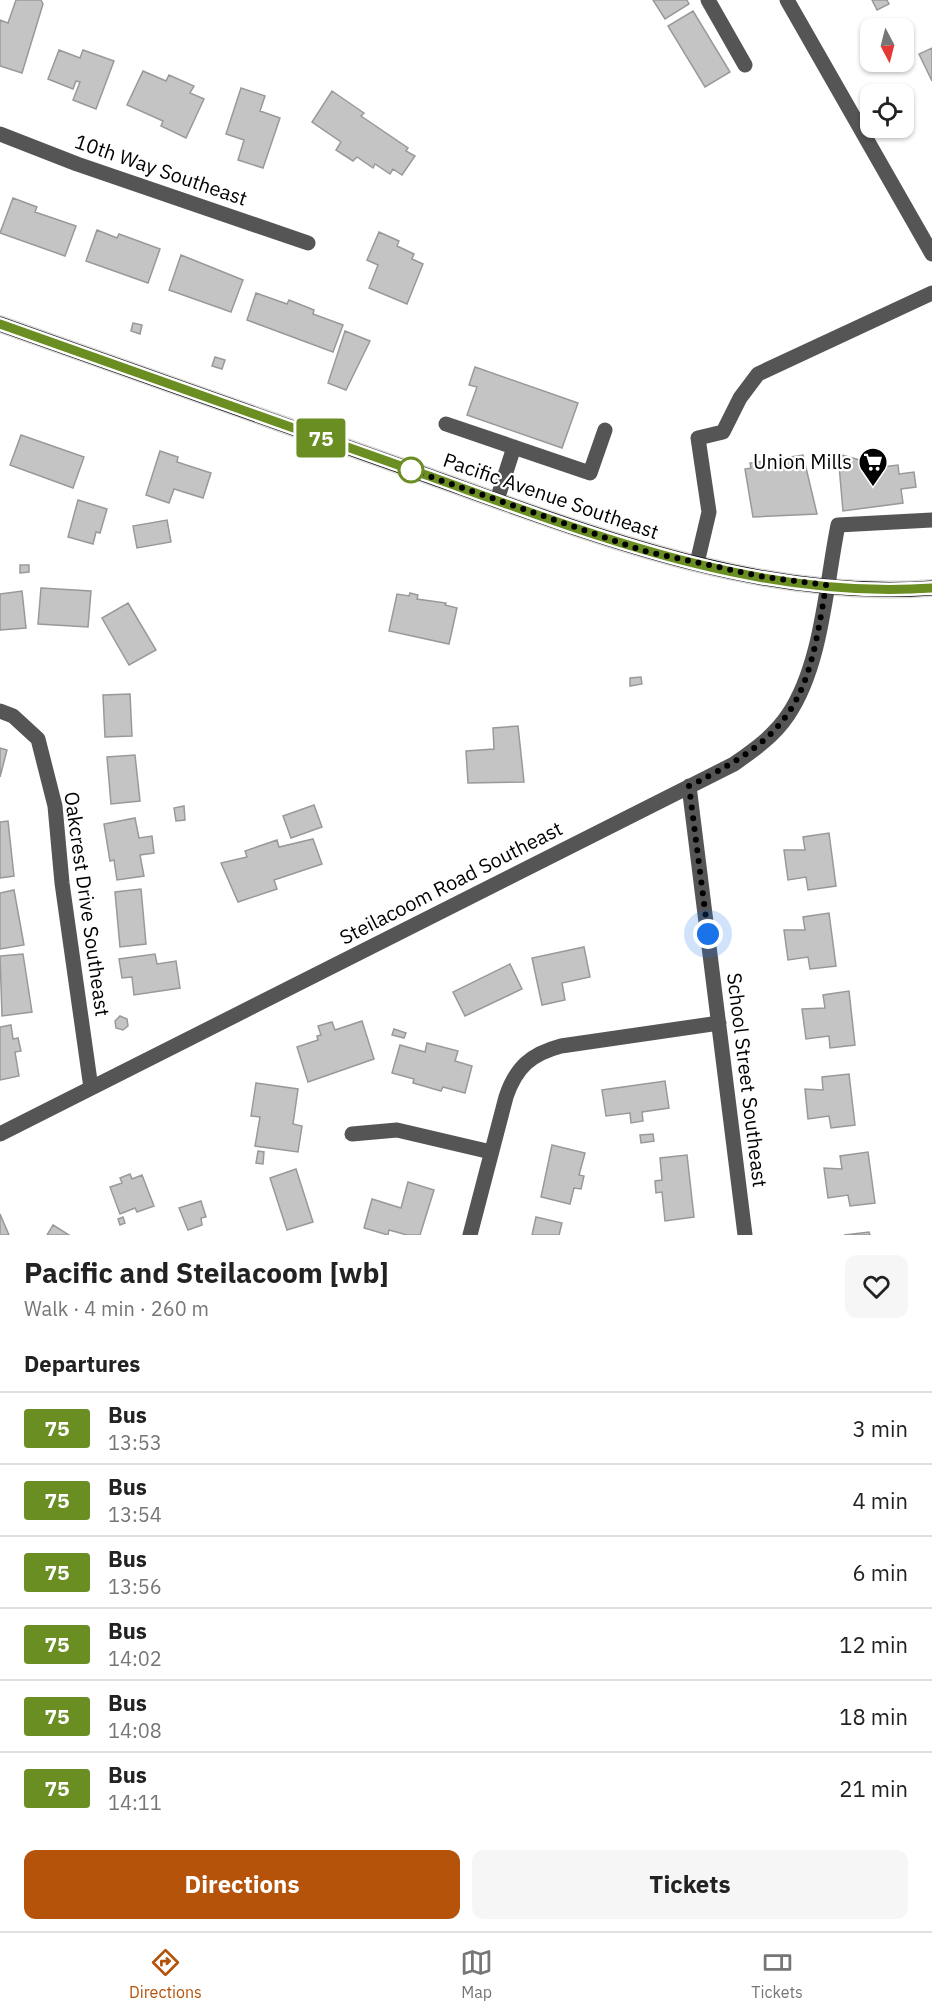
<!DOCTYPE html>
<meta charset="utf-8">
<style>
:root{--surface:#fff;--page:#f6f6f6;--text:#222;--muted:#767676;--line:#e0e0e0;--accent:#b45309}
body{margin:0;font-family:"IBM Plex Sans",sans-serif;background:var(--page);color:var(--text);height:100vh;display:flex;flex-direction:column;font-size:22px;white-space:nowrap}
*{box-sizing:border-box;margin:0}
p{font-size:20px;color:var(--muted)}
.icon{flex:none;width:33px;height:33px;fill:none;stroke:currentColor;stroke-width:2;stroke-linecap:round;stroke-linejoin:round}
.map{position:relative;height:1235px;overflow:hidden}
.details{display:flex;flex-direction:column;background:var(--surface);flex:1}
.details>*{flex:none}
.badge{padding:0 12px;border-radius:4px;font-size:21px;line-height:39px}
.needle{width:39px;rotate:173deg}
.buttons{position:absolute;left:860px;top:18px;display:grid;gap:12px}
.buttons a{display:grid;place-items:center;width:54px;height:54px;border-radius:12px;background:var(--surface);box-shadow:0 2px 4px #0004;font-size:30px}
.you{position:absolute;width:30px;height:30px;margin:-15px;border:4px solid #fff;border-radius:50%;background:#1a73e8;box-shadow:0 0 0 9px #1a73e833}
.map>.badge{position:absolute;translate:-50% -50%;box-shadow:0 0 0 3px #fff}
h2{padding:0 24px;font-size:22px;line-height:54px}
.round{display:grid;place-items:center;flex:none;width:63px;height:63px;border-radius:12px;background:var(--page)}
.overview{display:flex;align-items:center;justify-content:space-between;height:102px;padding:0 24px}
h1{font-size:28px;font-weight:700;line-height:45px}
.button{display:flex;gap:12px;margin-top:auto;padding:12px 24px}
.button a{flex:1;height:69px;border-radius:12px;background:var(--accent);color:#fff;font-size:24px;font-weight:700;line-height:69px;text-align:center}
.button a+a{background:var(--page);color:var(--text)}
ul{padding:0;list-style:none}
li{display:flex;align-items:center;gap:18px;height:72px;padding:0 24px;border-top:2px solid var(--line)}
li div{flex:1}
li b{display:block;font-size:22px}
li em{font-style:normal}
li .badge{min-width:66px;font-weight:700;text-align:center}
.tabs{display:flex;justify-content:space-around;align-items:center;height:84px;border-top:2px solid var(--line);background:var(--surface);font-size:16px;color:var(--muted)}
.tabs a{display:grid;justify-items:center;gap:3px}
.tabs .active{color:var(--accent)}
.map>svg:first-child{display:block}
.building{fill:#c4c4c4;stroke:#999;stroke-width:1.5}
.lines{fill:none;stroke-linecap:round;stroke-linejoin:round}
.major-casing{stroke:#dbdbdb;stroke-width:18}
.minor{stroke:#555;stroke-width:15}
.major{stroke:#000;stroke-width:15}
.line-casing{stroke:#fff;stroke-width:14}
.line{stroke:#6b8e23;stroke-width:9}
.walk{stroke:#000;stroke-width:6;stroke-dasharray:0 10.8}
.stop-dot{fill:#fff;stroke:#6b8e23;stroke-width:3}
.labels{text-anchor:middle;stroke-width:4.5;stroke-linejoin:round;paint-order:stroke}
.street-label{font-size:20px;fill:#000;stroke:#fff}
.poi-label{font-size:20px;fill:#000;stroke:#fff;text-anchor:end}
</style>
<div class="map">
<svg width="932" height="1235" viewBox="0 0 932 1235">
<rect width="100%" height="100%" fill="#fff"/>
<path class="building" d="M 16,0 L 41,0 L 43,4 L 22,73 L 0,66 L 0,20 L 8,23 Z
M 653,0 L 687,0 L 689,4 L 665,19 Z
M 872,0 L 887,0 L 889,4 L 877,10 Z
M 693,11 L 730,72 L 705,87 L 668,26 Z
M 932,48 L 932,81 L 919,54 Z
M 59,50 L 80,58 L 83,50 L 114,61 L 96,109 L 73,100 L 80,82 L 76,81 L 73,89 L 48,79 Z
M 143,71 L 166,81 L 169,75 L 194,86 L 190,93 L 204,99 L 186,138 L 161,126 L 163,121 L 127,105 Z
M 241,88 L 265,96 L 260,111 L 280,118 L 263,168 L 238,160 L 244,140 L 226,134 Z
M 332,91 L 364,113 L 361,116 L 408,148 L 406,151 L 415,156 L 402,175 L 393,169 L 390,174 L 375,164 L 373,168 L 357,157 L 353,161 L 336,150 L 341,142 L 312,122 Z
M 13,198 L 37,207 L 35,212 L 76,226 L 65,256 L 0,233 Z
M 97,230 L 117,238 L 119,234 L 160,249 L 148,283 L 86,261 Z
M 379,232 L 399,241 L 397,246 L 414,254 L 412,259 L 423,264 L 407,304 L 369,288 L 378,265 L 367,260 Z
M 181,255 L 243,280 L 231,312 L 169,290 Z
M 256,293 L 287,304 L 289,300 L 314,310 L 313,314 L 343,325 L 333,352 L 247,320 Z
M 133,323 L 142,325 L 140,334 L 131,331 Z
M 345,331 L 370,341 L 346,390 L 328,383 Z
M 215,357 L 225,360 L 222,369 L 212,366 Z
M 475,367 L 578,403 L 562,448 L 467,415 L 477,387 L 469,385 Z
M 21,435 L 84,457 L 73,488 L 10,465 Z
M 160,451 L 178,457 L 177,462 L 211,473 L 203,498 L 174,489 L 169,503 L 146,495 Z
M 838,454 L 864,461 L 865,469 L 898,465 L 899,474 L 914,472 L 916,487 L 901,489 L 903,503 L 843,511 Z
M 803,455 L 817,514 L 753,517 L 745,469 L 751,468 L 750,463 Z
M 78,500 L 107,509 L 100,533 L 96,532 L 93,544 L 68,537 Z
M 167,520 L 171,542 L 137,548 L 133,526 Z
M 20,565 L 29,565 L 29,572 L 20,573 Z
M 41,588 L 91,591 L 88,627 L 38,624 Z
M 22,591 L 26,628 L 0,630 L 0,594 Z
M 410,593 L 418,595 L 417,599 L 446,603 L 445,605 L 457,608 L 449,644 L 389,631 L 397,594 L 409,596 Z
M 128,603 L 156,650 L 129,665 L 102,618 Z
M 641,677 L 642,684 L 630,686 L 630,678 Z
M 130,694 L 132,736 L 105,737 L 103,695 Z
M 518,726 L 524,782 L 468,783 L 466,751 L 494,749 L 493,728 Z
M 0,748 L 7,750 L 0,777 Z
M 135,755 L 140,801 L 111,804 L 107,757 Z
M 314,805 L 322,827 L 291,838 L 283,816 Z
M 184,806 L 185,820 L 176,821 L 174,808 Z
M 135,818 L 139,838 L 152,836 L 154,853 L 140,855 L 144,876 L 117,880 L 114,860 L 110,861 L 104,824 Z
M 8,821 L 14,876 L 0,878 L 0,822 Z
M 829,833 L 836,886 L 808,890 L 806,877 L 788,880 L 784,850 L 805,850 L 803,837 Z
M 313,839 L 322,864 L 274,880 L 277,889 L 238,902 L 221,863 L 247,857 L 245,851 L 277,840 L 279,847 Z
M 141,889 L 146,944 L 120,947 L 115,892 Z
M 14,890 L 24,945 L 0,949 L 0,893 Z
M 829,913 L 836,966 L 810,969 L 808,957 L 788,960 L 784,930 L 805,930 L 803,917 Z
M 584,947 L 590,977 L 562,983 L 565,1000 L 542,1005 L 532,958 Z
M 23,954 L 32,1012 L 2,1016 L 0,956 Z
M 155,954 L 157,964 L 176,961 L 180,988 L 134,995 L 132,977 L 122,978 L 119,959 Z
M 510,964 L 522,989 L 465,1016 L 453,992 Z
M 849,991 L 855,1045 L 830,1048 L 829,1036 L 806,1039 L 802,1009 L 825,1008 L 823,995 Z
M 120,1016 L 127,1019 L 128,1026 L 123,1030 L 116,1028 L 115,1021 Z
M 362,1021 L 374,1059 L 308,1082 L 297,1047 L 318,1040 L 317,1036 L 321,1035 L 318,1026 L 332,1022 L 335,1030 Z
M 11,1025 L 13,1039 L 18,1038 L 21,1051 L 15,1052 L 19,1076 L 0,1080 L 0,1027 Z
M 394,1029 L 406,1033 L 404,1038 L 392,1035 Z
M 427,1043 L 458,1051 L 455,1061 L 472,1066 L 465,1093 L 443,1087 L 441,1091 L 413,1083 L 414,1079 L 392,1073 L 400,1045 L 425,1052 Z
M 849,1074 L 855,1125 L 831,1128 L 829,1116 L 808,1119 L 805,1089 L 823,1090 L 822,1077 Z
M 665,1081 L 669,1108 L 642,1112 L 643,1121 L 631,1123 L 630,1113 L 606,1116 L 602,1090 Z
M 256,1083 L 298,1089 L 293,1124 L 302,1126 L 298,1152 L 255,1146 L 260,1117 L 251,1116 Z
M 653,1134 L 654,1141 L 641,1143 L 640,1135 Z
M 552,1145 L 585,1153 L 579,1175 L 584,1176 L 581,1189 L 574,1188 L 570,1204 L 541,1197 Z
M 258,1151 L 264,1152 L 263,1164 L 256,1163 Z
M 868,1152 L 875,1203 L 850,1206 L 848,1195 L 828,1198 L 824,1168 L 842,1169 L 840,1156 Z
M 687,1155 L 694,1217 L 665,1221 L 662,1192 L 656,1193 L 655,1181 L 662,1180 L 660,1158 Z
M 296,1169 L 313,1222 L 287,1230 L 270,1178 Z
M 130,1174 L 132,1179 L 142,1175 L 154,1206 L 137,1212 L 135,1208 L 120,1214 L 110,1187 L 122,1183 L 120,1178 Z
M 408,1182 L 434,1190 L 420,1235 L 407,1235 L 389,1230 L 388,1235 L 364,1228 L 372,1199 L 401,1208 Z
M 201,1201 L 206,1217 L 201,1218 L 202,1225 L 188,1230 L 179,1208 Z
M 0,1214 L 9,1235 L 0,1235 Z
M 123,1217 L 125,1223 L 120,1225 L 118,1219 Z
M 536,1217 L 562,1223 L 559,1235 L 532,1235 Z
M 53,1225 L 69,1235 L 47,1235 Z
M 869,1232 L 870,1235 L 844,1235 Z"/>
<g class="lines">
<g class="major-casing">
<path id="major" d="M 0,324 C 140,374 280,424 420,473 C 584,531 755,601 932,588"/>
</g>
<path class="minor" d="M 708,0 L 745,65
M 787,0 L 932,254
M 0,134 L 77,164 L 308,243
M 446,424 L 590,473 L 605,430
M 497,500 L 514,447
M 697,563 L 709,512 L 698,438 L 723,432 L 740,398 L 758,374 L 932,293
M 0,711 L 13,716 L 38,739 L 55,806 L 62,883 L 91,1088
M 689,786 L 745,1235
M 0,1134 L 734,764 C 754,750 774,736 788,715 C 822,665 826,584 838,525 L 932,520
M 352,1134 L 397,1130 L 491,1152
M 470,1235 L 506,1097 C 516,1067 531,1054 561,1046 L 719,1023"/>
<use href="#major" class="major"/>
</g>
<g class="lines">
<g class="line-casing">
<path id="line" d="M 0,324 C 139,373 277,422 415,471 C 580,530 753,601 932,588"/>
</g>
<use href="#line" class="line"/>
<path class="walk" d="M 411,470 L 644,551 L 764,577 L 826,585 C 808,700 796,734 689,786 L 708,934"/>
</g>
<defs>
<g id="supermarket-pin" transform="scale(1.5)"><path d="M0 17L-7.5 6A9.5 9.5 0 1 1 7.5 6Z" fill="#000" stroke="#fff"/><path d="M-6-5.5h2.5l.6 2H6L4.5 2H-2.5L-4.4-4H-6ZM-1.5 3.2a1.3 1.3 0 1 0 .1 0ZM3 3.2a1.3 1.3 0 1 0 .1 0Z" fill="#fff"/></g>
</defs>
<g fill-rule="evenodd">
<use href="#supermarket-pin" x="873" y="462"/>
</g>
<circle class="stop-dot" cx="411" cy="470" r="12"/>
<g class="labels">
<g class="street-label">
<text transform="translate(161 170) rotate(19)" y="7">10th Way Southeast</text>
<text transform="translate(551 496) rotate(19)" y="7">Pacific Avenue Southeast</text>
<text transform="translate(451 883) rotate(-27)" y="7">Steilacoom Road Southeast</text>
<text transform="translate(87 904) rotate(82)" y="7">Oakcrest Drive Southeast</text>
<text transform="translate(747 1080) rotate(83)" y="7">School Street Southeast</text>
</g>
<g class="poi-label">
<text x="852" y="469">Union Mills</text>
</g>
</g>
</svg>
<div class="buttons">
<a><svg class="needle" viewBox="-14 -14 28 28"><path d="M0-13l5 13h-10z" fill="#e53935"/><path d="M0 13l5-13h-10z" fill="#767676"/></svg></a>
<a><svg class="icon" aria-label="locate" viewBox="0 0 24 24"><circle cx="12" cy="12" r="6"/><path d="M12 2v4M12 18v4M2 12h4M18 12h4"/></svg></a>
</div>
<div class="you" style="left:708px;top:934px"></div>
<b class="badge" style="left:321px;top:438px;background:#6b8e23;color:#fff">75</b>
</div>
<section class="details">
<div class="overview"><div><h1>Pacific and Steilacoom [wb]</h1><p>Walk · 4 min · 260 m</p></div><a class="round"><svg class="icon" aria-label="heart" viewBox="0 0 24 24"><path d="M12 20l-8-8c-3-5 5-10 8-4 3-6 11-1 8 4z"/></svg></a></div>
<h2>Departures</h2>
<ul>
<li><span class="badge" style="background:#6b8e23;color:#fff">75</span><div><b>Bus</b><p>13:53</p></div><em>3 min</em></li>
<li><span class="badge" style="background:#6b8e23;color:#fff">75</span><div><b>Bus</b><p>13:54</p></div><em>4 min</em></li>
<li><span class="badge" style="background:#6b8e23;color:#fff">75</span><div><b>Bus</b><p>13:56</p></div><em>6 min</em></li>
<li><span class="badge" style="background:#6b8e23;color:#fff">75</span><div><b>Bus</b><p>14:02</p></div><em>12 min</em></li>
<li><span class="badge" style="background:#6b8e23;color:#fff">75</span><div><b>Bus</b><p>14:08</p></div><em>18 min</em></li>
<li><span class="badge" style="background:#6b8e23;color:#fff">75</span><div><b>Bus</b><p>14:11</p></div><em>21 min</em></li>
</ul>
<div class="button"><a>Directions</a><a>Tickets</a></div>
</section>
<nav class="tabs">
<a class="active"><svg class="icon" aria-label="directions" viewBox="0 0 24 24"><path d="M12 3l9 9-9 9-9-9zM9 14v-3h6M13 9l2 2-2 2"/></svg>Directions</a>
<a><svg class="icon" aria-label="map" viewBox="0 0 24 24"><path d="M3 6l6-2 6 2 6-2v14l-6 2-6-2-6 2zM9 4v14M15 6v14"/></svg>Map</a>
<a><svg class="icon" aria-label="tickets" viewBox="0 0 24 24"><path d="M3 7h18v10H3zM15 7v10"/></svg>Tickets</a>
</nav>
